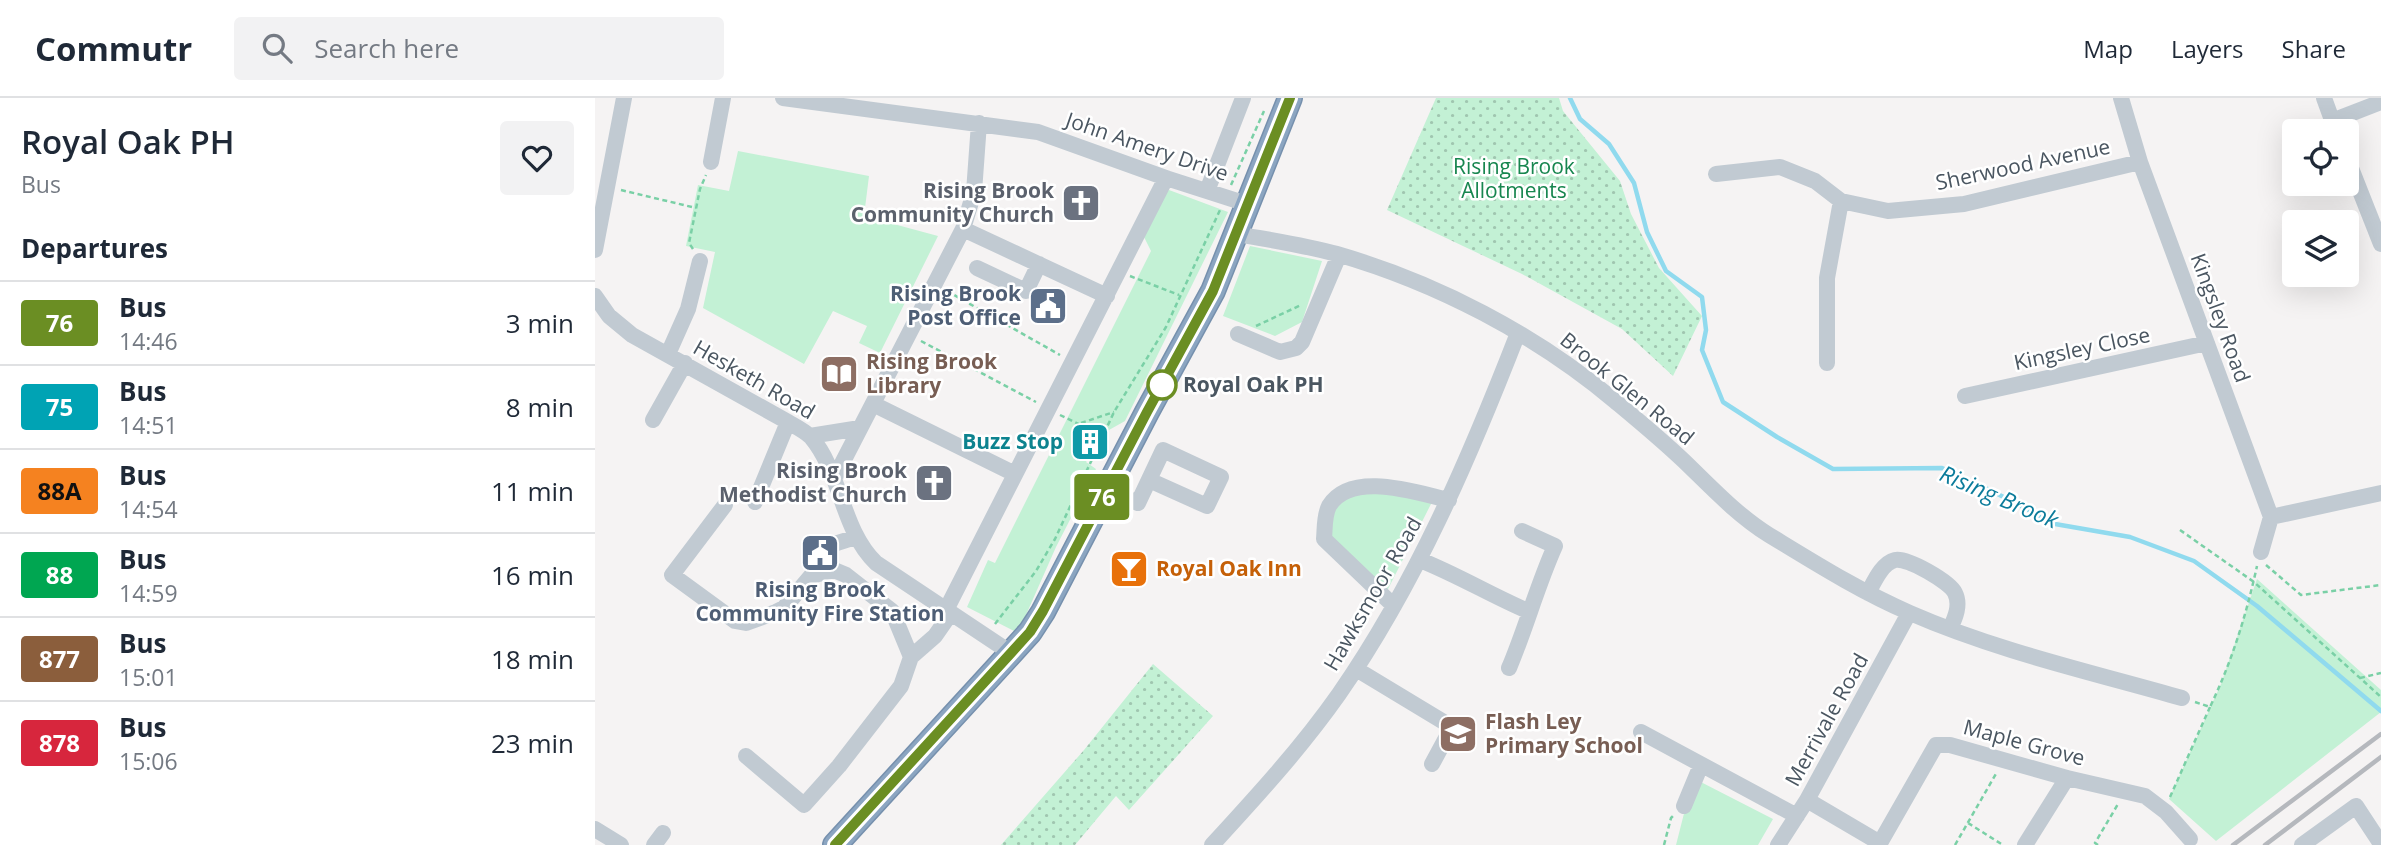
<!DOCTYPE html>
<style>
:root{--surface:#fff;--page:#f2f2f3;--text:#1f2937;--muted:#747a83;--line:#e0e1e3}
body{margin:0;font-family:"Open Sans",sans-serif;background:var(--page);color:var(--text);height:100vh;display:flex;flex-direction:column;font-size:26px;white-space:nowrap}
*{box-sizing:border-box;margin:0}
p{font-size:23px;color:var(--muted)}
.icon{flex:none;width:38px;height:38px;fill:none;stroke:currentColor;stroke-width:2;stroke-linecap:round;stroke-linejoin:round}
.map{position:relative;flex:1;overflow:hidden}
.details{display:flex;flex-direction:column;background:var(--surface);width:595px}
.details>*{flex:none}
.badge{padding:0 14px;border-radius:5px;font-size:24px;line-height:46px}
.fabs{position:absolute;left:1687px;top:21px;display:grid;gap:14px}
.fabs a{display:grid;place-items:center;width:77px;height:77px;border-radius:7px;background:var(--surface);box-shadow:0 7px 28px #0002;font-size:35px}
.map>.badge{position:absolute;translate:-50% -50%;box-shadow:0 0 0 4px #fff}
h2{padding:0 21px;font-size:26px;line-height:63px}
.round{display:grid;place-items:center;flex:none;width:74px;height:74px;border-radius:7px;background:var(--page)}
.head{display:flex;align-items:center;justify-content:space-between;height:119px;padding:0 21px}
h1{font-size:33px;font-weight:600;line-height:52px}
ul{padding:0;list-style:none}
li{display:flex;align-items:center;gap:21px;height:84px;padding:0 21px;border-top:2px solid var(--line)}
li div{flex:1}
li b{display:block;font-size:26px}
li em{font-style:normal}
li .badge{min-width:77px;font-weight:700;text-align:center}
header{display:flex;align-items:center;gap:42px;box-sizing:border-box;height:98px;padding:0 35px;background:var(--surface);border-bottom:2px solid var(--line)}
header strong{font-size:33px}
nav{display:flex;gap:38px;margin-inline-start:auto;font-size:24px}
.search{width:490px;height:63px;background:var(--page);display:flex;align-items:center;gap:18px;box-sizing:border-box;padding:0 24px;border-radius:7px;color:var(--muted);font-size:26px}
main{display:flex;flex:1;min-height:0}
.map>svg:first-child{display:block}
.park{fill:#c3f1d5}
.garden{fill:url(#garden-dots)}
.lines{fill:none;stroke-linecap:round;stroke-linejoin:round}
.stream{stroke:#90daee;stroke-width:4.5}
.highway-casing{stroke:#7690ad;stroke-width:26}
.path{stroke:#7ad0a6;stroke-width:2.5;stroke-dasharray:5 3.5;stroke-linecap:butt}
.minor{stroke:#c1cad2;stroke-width:16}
.highway{stroke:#8ba5c1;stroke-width:23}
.rail{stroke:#b5b8bd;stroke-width:4.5}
.line-casing{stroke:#fff;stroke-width:16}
.line{stroke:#6b8e23;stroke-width:10}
.stop-dot{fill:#fff;stroke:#6b8e23;stroke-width:3.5}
.labels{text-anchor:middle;stroke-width:5;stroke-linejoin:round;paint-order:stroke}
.street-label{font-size:21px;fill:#4a5661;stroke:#fff}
.park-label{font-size:21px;fill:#17864f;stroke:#fff}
.worship-label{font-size:21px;font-weight:bold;fill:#5b616d;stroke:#fff;text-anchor:end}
.service-label{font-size:21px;font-weight:bold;fill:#4e5e75;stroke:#fff;text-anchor:end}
.education-label{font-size:21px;font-weight:bold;fill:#785e54;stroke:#fff;text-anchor:start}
.stop-label{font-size:21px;font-weight:bold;fill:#4a5661;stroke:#fff;text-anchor:start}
.culture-label{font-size:21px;font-weight:bold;fill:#0d838f;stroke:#fff;text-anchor:end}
.food-label{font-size:21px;font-weight:bold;fill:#c56008;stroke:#fff;text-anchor:start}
.water-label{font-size:23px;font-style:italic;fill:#0c7c9b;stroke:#fff}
</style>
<header>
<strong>Commutr</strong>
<div class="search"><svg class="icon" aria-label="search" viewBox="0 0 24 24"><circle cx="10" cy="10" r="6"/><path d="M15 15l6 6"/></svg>Search here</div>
<nav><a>Map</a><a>Layers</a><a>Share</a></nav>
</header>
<main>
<section class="details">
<div class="head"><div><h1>Royal Oak PH</h1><p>Bus</p></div><a class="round"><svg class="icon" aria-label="heart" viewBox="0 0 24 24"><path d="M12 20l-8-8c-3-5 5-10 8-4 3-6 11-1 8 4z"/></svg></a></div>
<h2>Departures</h2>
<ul>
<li><span class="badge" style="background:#6b8e23;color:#fff">76</span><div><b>Bus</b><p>14:46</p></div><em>3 min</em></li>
<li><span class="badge" style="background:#00a3b4;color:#fff">75</span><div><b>Bus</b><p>14:51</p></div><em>8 min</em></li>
<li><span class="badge" style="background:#f58220;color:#111">88A</span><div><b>Bus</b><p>14:54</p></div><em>11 min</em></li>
<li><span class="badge" style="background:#00a651;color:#fff">88</span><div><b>Bus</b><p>14:59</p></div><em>16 min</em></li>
<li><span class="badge" style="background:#8b5e3c;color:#fff">877</span><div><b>Bus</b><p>15:01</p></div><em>18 min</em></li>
<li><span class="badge" style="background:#d7263d;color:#fff">878</span><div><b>Bus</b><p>15:06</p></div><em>23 min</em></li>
</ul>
</section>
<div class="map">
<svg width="1786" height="747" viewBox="0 0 1786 747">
<defs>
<pattern id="garden-dots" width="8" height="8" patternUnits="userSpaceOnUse" patternTransform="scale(1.75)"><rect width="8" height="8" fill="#c3f1d5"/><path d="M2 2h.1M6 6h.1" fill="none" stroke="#a0c6b0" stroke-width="1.8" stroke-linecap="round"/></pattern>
</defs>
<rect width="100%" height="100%" fill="#f5f3f3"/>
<path class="park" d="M 143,53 L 274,78 L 269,118 L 343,138 L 285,255 L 264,245 L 272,228 L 238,213 L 209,266 L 108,210 L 120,154 L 91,148 L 103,87 L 134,93 Z
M 574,92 L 633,114 L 530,323 L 514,332 L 491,364 L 501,371 L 461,449 L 423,535 L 372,509 L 393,462 L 400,465 L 556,153 L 549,139 L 569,95 Z
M 655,148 L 727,163 L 707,224 L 680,238 L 628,218 Z
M 777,392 L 837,404 L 792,493 C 769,474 729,452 735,419 C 739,397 759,395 777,392 Z
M 1662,481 L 1786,592 L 1786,614 L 1621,743 L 1574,701 L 1626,586 Z
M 1098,680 L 1178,721 L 1163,747 L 1081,747 Z"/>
<path class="garden" d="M 841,0 L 964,0 L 968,13 L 1025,83 L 1036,116 L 1064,170 L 1107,218 L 1078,278 L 1027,231 L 927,176 L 792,112 Z
M 558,566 L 618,618 L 534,712 L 521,698 L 480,747 L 406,747 L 489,652 Z"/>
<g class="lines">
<path class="stream" d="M 975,0 L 985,21 L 1014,46 L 1039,85 L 1052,134 L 1071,173 L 1107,199 L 1111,232 L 1107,252 L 1128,304 L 1182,339 L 1238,371 L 1347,370 L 1397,393 L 1460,426 L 1535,439 L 1599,463 L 1662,508 L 1786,613"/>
<g class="highway-casing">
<path id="highway" d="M 240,747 L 416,555 L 435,534 L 448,514 L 552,314 L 618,193 L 695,0"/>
</g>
<path class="path" d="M 636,87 L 669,13
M 26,92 L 101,110
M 98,151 L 94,145 L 105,91 L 111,77
M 535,178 L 584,197
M 352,193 L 465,257
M 661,228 L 706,207
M 326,243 L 441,304
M 465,317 L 506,337
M 486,325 L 519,314
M 1585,432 L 1659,484 L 1786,599
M 1671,467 L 1706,497 L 1786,487
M 400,526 L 441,473 L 460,441 L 519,314 L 571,229 L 625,112
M 1765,580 L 1786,575
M 1600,604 L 1615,609 C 1637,563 1651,518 1662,468
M 1575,699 L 1615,609
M 1373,725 L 1408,747
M 1069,747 L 1076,720 L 1079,717
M 1360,747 L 1402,674
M 1503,747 L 1500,745 L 1523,706"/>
<path class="minor" d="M 188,0 L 443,34 L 571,80 L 652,106
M 1526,0 L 1545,64 L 1676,419 L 1666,454
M 1729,0 L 1741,33
M 1737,23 L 1786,4
M 1752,60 L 1786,146
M 116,64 L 128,0
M 1121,76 L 1185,69 L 1220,83 L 1246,103 L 1293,113 L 1369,106 L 1545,64
M 612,93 L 648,0
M 368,131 L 512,198
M 642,136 C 675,142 709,147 742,156 C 842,185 940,236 1020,303 C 1044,323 1067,342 1089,363 C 1116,389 1142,417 1174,437 C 1220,465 1266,494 1315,515 C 1402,553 1496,574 1587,600
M 0,152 L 29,0
M 382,170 L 431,193 L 444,166
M 0,198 L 14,218 L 37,237 L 193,324 C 200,328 210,333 216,339 C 247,376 246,431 281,465 L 416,555
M 643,236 L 685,254 L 701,250 L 707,244 L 744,157
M 73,256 L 93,211 L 105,163
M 1232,265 L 1232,180 L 1246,103
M 1370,298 L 1612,245
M 278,306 L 420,376
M 58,322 L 90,265
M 215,338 L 265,330
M 239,381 L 368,131 L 379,94 L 384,25
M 511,392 L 543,405 L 568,352 L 626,379 L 612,408 L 554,382
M 160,404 L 193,324
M 130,407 L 77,477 L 140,523 L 151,525 L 181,514 L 189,510 L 216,478 L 239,472 L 251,477 L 297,513 L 316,559
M 1676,419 L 1786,395
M 233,448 L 261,439
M 825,462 C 863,477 897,498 935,514
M 1273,495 C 1279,484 1287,465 1300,462 C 1312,459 1355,484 1360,495 C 1366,507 1360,520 1355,531
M 799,508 L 729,441 C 730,430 729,418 734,408 C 756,372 822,395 854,402
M 351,512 L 571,80
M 914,570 C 931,530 942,488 960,448 L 927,433
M 761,571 L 857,629 L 837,666
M 1046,634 L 1202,718
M 151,658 L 209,707 L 244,668 L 306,588 L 316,559 L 340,538 L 356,515
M 1212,702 L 1285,745 L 1341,647 L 1355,647 L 1472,680 L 1550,698 L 1571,714 L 1595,741
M 1089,708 L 1106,667
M 0,731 L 26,747
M 59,747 L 68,735
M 617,747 C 662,698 706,650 744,596 C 821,485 874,361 923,235
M 1183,747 L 1212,702 L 1314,515
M 1430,747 L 1472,680
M 1707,747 L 1761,708 L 1786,746"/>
<use href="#highway" class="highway"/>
<path class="rail" d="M 1638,747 L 1786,636
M 1670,747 L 1786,659"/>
</g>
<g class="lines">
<g class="line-casing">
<path id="line" d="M 240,747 L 416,555 L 435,534 L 448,513 L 552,314 L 618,193 L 695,0"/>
</g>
<use href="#line" class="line"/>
</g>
<defs>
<g id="church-square" transform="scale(2.0125)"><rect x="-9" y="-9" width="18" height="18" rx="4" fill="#6b7280" stroke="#fff"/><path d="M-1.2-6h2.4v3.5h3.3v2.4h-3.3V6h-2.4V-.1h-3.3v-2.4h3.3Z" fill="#fff"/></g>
<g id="civic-square" transform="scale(2.0125)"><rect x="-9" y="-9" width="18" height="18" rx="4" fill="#5c6f8a" stroke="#fff"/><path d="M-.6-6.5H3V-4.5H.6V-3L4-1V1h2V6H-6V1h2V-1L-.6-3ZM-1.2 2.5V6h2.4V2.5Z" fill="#fff"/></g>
<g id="library-square" transform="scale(2.0125)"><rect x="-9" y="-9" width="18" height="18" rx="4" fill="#8d6e63" stroke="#fff"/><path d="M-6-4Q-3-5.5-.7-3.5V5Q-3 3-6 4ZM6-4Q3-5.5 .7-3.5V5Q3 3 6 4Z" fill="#fff"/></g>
<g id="building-square" transform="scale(2.0125)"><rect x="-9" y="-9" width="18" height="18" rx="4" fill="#0f9aa8" stroke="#fff"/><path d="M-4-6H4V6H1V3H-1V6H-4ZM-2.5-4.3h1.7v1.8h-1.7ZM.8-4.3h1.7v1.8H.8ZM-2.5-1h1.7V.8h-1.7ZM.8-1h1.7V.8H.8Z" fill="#fff"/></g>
<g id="bar-square" transform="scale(2.0125)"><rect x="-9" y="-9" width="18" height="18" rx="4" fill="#e8710a" stroke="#fff"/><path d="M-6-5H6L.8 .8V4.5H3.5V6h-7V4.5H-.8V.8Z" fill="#fff"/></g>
<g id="school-square" transform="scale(2.0125)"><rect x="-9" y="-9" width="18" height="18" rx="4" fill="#8d6e63" stroke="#fff"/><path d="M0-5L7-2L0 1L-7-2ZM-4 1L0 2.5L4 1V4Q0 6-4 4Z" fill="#fff"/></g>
</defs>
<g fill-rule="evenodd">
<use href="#church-square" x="486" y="105"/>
<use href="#civic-square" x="453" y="208"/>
<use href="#library-square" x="244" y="276"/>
<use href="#building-square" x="495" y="344"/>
<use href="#church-square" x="339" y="385"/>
<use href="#civic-square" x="225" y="455"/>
<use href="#bar-square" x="534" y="471"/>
<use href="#school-square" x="863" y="636"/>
</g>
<circle class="stop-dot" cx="567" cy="287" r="14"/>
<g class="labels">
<g class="street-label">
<text transform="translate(552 49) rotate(19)" y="7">John Amery Drive</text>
<text transform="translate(1428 67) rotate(-12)" y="7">Sherwood Avenue</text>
<text transform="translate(1625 220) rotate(70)" y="7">Kingsley Road</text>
<text transform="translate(1487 251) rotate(-12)" y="7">Kingsley Close</text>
<text transform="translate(159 282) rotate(30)" y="7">Hesketh Road</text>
<text transform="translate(1032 291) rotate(39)" y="7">Brook Glen Road</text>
<text transform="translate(778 496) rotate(-60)" y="7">Hawksmoor Road</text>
<text transform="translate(1232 622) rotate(-61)" y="7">Merrivale Road</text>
<text transform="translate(1429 645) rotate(15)" y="7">Maple Grove</text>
</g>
<g class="park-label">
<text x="919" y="76">Rising Brook<tspan x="919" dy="24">Allotments</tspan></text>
</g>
<g class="worship-label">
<text x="459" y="100">Rising Brook<tspan x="459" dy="24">Community Church</tspan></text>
<text x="312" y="380">Rising Brook<tspan x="312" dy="24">Methodist Church</tspan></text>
</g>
<g class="service-label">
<text x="426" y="203">Rising Brook<tspan x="426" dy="24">Post Office</tspan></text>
<text x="225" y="499" text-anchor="middle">Rising Brook<tspan x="225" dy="24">Community Fire Station</tspan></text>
</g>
<g class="education-label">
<text x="271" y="271">Rising Brook<tspan x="271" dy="24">Library</tspan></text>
<text x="890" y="631">Flash Ley<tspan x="890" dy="24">Primary School</tspan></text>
</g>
<g class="stop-label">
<text x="588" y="294">Royal Oak PH</text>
</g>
<g class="culture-label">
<text x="468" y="351">Buzz Stop</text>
</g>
<g class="food-label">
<text x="561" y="478">Royal Oak Inn</text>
</g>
<g class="water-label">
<text transform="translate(1404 399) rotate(23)" y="8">Rising Brook</text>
</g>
</g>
</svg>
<div class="fabs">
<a><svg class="icon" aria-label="locate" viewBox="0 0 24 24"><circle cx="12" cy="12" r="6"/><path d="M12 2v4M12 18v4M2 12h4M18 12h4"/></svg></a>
<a><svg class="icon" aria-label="layers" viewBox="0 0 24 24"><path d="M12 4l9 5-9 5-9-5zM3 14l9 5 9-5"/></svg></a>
</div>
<b class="badge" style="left:507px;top:399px;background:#6b8e23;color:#fff">76</b>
</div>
</main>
